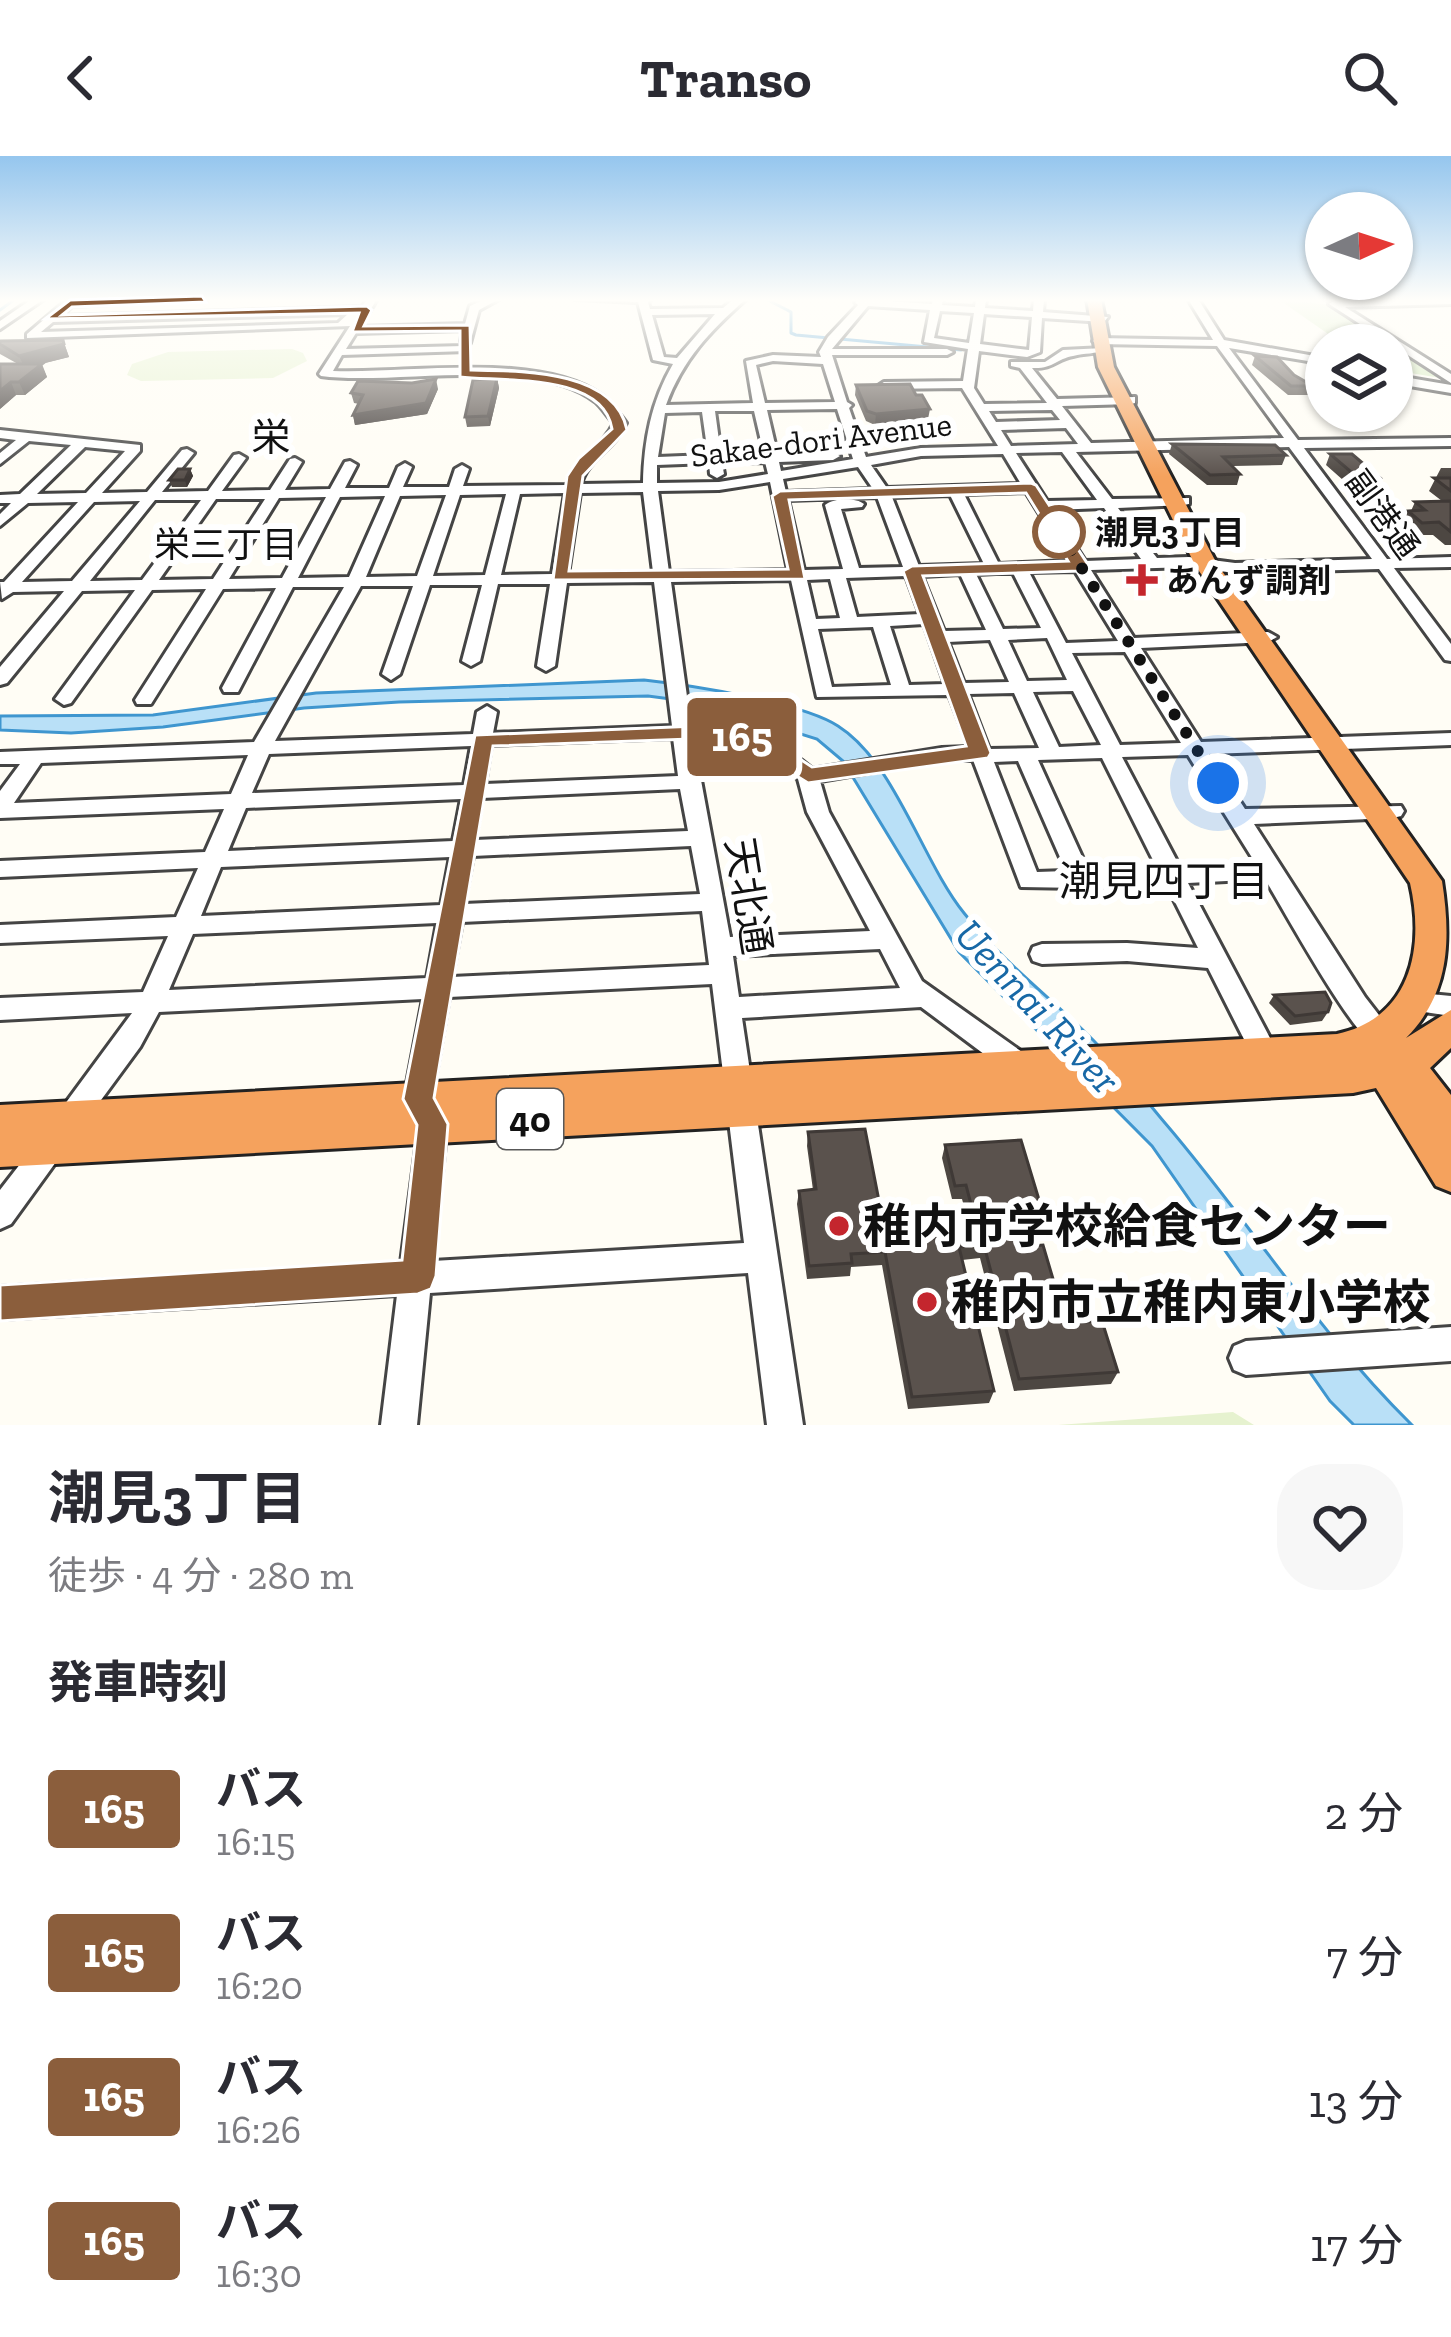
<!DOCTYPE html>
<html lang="ja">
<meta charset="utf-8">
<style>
:root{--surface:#fff;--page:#f7f7f7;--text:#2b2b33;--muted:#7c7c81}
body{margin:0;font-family:"Zilla Slab","Noto Sans JP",serif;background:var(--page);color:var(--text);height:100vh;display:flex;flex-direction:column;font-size:45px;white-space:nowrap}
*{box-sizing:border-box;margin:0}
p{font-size:39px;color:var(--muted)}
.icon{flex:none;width:66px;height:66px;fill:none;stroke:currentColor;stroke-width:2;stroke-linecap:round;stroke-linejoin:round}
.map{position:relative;height:1269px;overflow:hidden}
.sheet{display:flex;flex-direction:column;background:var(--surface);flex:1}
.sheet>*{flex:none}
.badge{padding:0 24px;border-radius:9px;font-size:42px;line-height:78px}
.needle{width:78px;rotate:87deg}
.fabs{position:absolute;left:1305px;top:36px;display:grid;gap:24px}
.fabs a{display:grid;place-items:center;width:108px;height:108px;border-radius:50%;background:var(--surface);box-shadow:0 3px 9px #0004;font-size:60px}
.you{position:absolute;width:60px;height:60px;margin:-30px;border:9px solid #fff;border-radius:50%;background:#1a73e8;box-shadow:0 0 0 18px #1a73e833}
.map>.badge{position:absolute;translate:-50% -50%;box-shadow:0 0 0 6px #fff}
h2{padding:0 48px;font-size:45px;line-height:108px}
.round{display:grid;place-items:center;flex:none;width:126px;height:126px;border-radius:48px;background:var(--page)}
.summary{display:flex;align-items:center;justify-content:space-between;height:204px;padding:0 48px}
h1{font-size:57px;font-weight:700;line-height:90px}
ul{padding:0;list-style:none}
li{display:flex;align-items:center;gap:36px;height:144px;padding:0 48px}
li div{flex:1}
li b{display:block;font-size:45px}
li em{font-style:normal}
li .badge{min-width:132px;font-weight:700;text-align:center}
header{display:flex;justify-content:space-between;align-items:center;height:156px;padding:0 48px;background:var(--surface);font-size:54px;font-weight:700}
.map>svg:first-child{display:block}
.green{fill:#d5ebbd}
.pitch{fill:#e6f2cf}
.water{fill:#b9e0f7;stroke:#3f96cf;stroke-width:3}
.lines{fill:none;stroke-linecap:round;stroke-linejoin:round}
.stream{stroke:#3f96cf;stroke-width:3}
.minor-casing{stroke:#444;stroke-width:6}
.highway-casing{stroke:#222;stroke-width:6}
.minor{fill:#fff;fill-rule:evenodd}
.highway{fill:#f5a25d;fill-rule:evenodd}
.wall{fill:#4d4742}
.shaded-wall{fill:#3f3936}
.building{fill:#5a524d;stroke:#3f3936;stroke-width:3}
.line{fill:#8b5e3c;stroke:#fff;stroke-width:3}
.walk{stroke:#111;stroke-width:12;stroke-dasharray:0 21.6}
.stop-dot{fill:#fff;stroke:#8b5e3c;stroke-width:6}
.poi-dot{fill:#c4262e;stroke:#fff;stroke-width:4.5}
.labels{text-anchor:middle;stroke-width:12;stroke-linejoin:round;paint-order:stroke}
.far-street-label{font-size:33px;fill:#111;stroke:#fff}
.far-stop-label{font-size:33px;font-weight:bold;fill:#111;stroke:#fff;text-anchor:start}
.far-poi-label{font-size:33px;font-weight:bold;fill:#111;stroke:#fff;text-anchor:start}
.far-neighbourhood-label{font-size:36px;fill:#111;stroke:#fff}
.shield{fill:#fff;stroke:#585858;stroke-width:3}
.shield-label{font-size:36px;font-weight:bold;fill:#111}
.far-quarter-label{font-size:39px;fill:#111;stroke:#fff}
.street-label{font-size:39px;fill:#111;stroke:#fff}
.neighbourhood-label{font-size:42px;fill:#111;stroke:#fff}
.water-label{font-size:42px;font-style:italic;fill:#1768a6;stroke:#fff}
.near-poi-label{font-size:48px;font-weight:bold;fill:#111;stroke:#fff;text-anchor:start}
</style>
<header><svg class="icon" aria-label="back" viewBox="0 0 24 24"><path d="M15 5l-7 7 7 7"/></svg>Transo<svg class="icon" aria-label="search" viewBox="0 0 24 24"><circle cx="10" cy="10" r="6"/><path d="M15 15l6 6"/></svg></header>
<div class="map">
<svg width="1451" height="1269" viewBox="0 0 1451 1269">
<rect width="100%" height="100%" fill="#fffdf5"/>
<path class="green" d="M 1278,143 L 1330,149 L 1447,223 L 1392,214 L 1392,189 L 1344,189 Z"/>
<path class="pitch" d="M 292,193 L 303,197 L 307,205 L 273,222 L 141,225 L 127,219 L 132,208 L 168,196 Z
M 1233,1256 L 1254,1269 L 1058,1269 Z"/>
<path class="water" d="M 644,524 C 689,529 801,546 838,570 C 895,606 922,705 964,757 C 1000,803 1046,838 1087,878 C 1115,905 1140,937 1165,967 C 1250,1066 1318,1177 1412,1269 L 1354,1269 L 1330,1245 L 1152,990 L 959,796 L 843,605 L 817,583 L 701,547 L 648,540 L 399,546 L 304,552 L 163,571 L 71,577 L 0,574 L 0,560 L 153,559 L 316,537 Z"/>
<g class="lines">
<path class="stream" d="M 766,143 L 791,156 L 791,177 L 796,179 L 961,194
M 0,154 L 15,143"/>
<g class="minor-casing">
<path id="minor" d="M 32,143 L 44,143 L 0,173 L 0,165 Z
M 68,143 L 207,143 L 72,150 L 61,160 L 362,151 L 367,143 L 377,143 L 360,171 L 465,168 L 470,150 L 485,143 L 499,143 L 479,154 L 470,187 L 461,185 L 463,174 L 356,177 L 346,193 L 463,190 L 467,191 L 467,195 L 342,199 L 333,215 C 408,218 538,195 601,239 C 611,246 619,258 626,267 C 616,292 587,303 581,328 L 643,327 C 644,285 651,246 673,208 L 653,204 L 638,146 L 575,143 L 651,143 L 648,146 L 650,153 L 723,152 L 734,143 L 746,143 C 709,176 683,203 666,249 L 753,247 L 746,205 L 773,199 L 821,201 L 819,196 L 828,181 L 858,149 L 855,146 L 858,143 L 932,148 L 933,143 L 943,143 L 942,149 L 975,151 L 976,143 L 986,143 L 985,152 L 1033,155 L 1034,143 L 1044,143 L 1043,156 L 1108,161 L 1104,166 L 1042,162 L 1040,196 L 1027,201 L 979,195 L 974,232 L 984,248 L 1047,247 L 1020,212 L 1011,210 L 1011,206 L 1045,206 L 1063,194 L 1104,192 L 1106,194 C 1095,198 1085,197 1073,200 C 1056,203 1054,213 1032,212 L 1057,243 L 1135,241 L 1135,247 L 1131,248 L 1062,250 L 1091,287 L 1284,282 L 1217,190 L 1098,188 L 1093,185 L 1098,182 L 1213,184 L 1188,143 L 1198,143 L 1224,184 L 1326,202 L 1326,208 L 1229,192 L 1298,284 L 1451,282 L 1451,290 L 1304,292 L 1387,403 L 1451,401 L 1451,411 L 1394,412 L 1451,488 L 1451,505 L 1445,504 L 1379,413 L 1235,417 L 1189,411 L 1091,414 L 1134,482 L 1268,476 L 1277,481 L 1268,486 L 1141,492 L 1201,586 L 1451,577 L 1451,589 L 1209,598 L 1245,653 L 1401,650 L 1404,655 L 1401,660 L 1393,662 L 1254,668 L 1365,841 L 1396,881 L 1392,889 C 1384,892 1382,894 1374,889 C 1349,873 1285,756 1265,723 L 1188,727 L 1278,897 L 1275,905 L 1265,908 L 1255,905 L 1208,812 L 1127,805 L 1042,808 L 1033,805 L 1030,798 L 1033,791 L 1042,788 L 1127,787 L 1198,792 L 1166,728 L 1081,732 L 1021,731 L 973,604 L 942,604 L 820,625 L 829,656 L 922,825 L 1032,903 L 1036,911 L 1032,919 L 1022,923 L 1012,919 L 921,851 L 742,862 L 803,1269 L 767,1269 L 748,1117 L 430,1137 L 417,1269 L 381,1269 L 397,1139 L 0,1163 L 0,1131 L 401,1107 L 419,970 L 404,943 L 423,843 L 159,856 L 140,891 L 79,974 L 69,978 L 59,974 L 55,965 L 59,956 L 132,857 L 0,864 L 0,842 L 143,836 L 168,780 L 0,787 L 0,769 L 176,761 L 198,712 L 0,721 L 0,705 L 205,696 L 224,653 L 0,662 L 0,635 L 20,608 L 0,608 L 0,596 L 254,586 L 344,431 L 293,431 L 238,536 L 224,536 L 222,532 L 276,432 L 223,433 L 151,548 L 137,548 L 135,544 L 206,433 L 152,434 L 71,547 L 64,549 L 55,543 L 135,434 L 82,435 L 7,527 L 0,529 L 0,511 L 64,435 L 13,436 L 2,443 L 0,426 L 4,426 L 78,346 L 28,347 L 0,370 L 0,358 L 11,347 L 0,347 L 0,339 L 20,338 L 71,289 L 29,285 L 0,308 L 0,297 L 16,284 L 0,282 L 0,274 L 140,289 L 140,295 L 102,337 L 147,336 L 182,294 L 187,293 L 194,297 L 162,336 L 208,335 L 234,299 L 239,298 L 246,302 L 222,335 L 270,334 L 290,303 L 295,302 L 302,306 L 285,334 L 330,333 L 345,306 L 350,305 L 357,309 L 345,332 L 389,332 L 398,311 L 405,307 L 412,311 L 403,331 L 449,331 L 455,313 L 462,309 L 469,313 L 463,330 L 567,329 C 574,301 603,292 614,267 C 608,261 602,251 596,246 C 537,198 394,230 321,220 L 319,218 L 350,170 L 27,182 L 27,178 ZM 868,150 L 930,154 L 924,186 L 968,193 L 963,225 L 884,226 L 878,230 L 880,233 L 962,232 L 998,290 L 921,292 L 866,301 L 849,252 L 852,249 L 847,246 L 832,199 L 947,199 L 953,196 L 947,193 L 832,193 ZM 940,155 L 974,157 L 969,187 L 934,182 ZM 348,158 L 338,167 L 41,176 L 53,166 ZM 715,158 L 677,202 L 664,201 L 652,159 ZM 984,158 L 1032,161 L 1029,194 L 980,188 ZM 773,205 L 823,208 L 835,246 L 765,247 L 756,209 ZM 837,253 L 853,303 L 781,315 L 779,306 L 833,304 L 840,300 L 833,296 L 777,297 L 767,254 ZM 1052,254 L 1060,264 L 996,266 L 989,255 ZM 715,255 L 754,255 L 764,298 L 721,299 ZM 702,256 L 708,299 L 658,301 L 665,257 ZM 1066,272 L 1078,288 L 1011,290 L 1001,274 ZM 85,291 L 125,295 L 86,337 L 37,338 ZM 1289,291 L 1372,403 L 1235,407 L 1189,401 L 1157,402 L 1118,352 L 1184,349 L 1189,348 L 1189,342 L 1112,343 L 1076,296 ZM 1062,296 L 1097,344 L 1047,345 L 1016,297 ZM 1003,298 L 1021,328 L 887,332 L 871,309 L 921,300 ZM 765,306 L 768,318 L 719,326 L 657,327 L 657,309 L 709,307 L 710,318 L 717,322 L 724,318 L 722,307 ZM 858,311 L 873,333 L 786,336 L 783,323 ZM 770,326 L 788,414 L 669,416 L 658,335 L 719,334 ZM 643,336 L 653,416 L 568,418 L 580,337 ZM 1026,336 L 1069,405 L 999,408 L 964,338 ZM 565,337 L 552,418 L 501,419 L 520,338 ZM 506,338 L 485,419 L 433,420 L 460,339 ZM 446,339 L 417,420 L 366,421 L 400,340 ZM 950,339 L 984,408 L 919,410 L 892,341 ZM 385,340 L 349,421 L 298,422 L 340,341 ZM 326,341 L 282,422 L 229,423 L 279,342 ZM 877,341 L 903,411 L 859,412 L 841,353 L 862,351 L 864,348 C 856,341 833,342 825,349 L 843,413 L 804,414 L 788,344 ZM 216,343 L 265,343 L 213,423 L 159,424 ZM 155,344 L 201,344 L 142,424 L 90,425 ZM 140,345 L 72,425 L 22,426 L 94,346 ZM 1104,352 L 1141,403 L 1085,405 L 1052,354 ZM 1075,415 L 1118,485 L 1066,487 L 1029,416 ZM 996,417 L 1013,417 L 1041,472 L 1003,473 L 976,418 ZM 960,418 L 986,474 L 944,475 L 922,420 ZM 906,420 L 920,458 L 857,461 L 846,422 ZM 830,423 L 840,462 L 816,463 L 807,424 ZM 791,424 L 817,541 L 949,539 L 969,591 L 942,592 L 812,613 C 780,584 735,568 691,569 L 671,426 ZM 654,426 L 672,570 L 493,577 L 497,556 L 487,550 L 477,556 L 473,578 L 275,585 L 361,430 L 413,430 L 382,518 L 391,524 L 400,518 L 430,429 L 482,429 L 462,505 L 471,510 L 480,505 L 498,428 L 550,428 L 537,510 L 546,515 L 555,510 L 567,427 ZM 924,468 L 945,528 L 909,529 L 890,470 ZM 873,471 L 891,529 L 832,531 L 818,473 ZM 1047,482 L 1067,524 L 1027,525 L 1008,484 ZM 990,484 L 1009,526 L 964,527 L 948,486 ZM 1125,496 L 1181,587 L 1120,589 L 1072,497 ZM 1073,535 L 1101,589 L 1059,591 L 1033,536 ZM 1014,537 L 1039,592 L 989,593 L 968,538 ZM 693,581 L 737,586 L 783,609 L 798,623 L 807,656 L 870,775 L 730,781 ZM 673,582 L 678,620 L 485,628 L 491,589 ZM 471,590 L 464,629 L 252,637 L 269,598 ZM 248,599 L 231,638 L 14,647 L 41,607 ZM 1188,599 L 1256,708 L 1180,711 L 1122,601 ZM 1102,602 L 1157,712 L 1088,714 L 1038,604 ZM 1018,605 L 1066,715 L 1037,716 L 994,606 ZM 680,633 L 688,675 L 475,684 L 482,642 ZM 461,643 L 453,685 L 228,695 L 246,652 ZM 691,690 L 700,738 L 464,748 L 473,700 ZM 450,701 L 441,749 L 201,760 L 221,711 ZM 702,755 L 709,809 L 452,821 L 462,766 ZM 437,767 L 427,822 L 169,834 L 193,778 ZM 880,793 L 900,832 L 739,841 L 733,800 ZM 712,828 L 744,1087 L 433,1105 L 447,968 L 432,941 L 449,841 Z
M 1451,143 L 1451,148 L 1345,151 L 1451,218 L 1451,227 L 1329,148 L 1334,145 Z
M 1392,219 L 1451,229 L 1451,237 L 1392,227 Z
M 1420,837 L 1451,840 L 1451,860 L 1411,854 L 1407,847 L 1411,840 Z
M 51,977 L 61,981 L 66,990 L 61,999 L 11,1068 L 0,1073 L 0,1034 L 41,981 Z
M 1451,1171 L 1451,1205 L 1246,1219 L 1234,1214 L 1229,1202 L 1234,1190 L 1246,1185 Z"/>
</g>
<g class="highway-casing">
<path id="highway" d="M 1087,143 L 1101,143 L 1114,211 L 1217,408 L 1442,725 C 1451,783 1450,838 1406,882 L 1451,854 L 1451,892 L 1430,912 L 1451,939 L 1451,1036 L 1436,1030 L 1376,932 L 1353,937 L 0,1011 L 0,949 L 1337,878 C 1411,862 1425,792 1410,727 L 1195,409 L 1098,211 Z"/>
</g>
<use href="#minor" class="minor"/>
<use href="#highway" class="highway"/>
</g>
<path class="wall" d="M 63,184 L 69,201 L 41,208 L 47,221 L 25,239 L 16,239 L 0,253 L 18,208 L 0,198 L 0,185 Z
M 1255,200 L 1313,230 L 1309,239 L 1288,239 L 1252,209 Z
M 497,222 L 499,232 L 490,270 L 467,271 L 465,261 Z
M 856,229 L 928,263 L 875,269 L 866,265 L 855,239 Z
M 438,233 L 427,258 L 355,269 L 353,259 L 359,248 L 354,247 L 351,237 Z
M 1172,288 L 1286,299 L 1282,309 L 1233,310 L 1240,318 L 1237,329 L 1207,329 L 1169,298 Z
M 1330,298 L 1379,321 L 1375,332 L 1352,332 L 1326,309 Z
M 1441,312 L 1451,312 L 1451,389 L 1445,389 L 1433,379 L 1416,379 L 1402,368 L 1408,355 L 1411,355 L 1415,346 L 1442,345 L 1429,335 Z
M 190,313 L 193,320 L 187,331 L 172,331 L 169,324 Z
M 1274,839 L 1328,856 L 1322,865 L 1290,869 L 1269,847 Z
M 808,976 L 887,1086 L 972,1080 L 962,1043 L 952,1043 L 942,1002 L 945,989 L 1046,1067 L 1041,1080 L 1028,1081 L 1030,1090 L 1066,1167 L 1118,1216 L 1111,1228 L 1014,1235 L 980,1102 L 962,1104 L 994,1235 L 989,1247 L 908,1253 L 882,1109 L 851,1111 L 850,1120 L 807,1123 L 797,1048 L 799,1035 L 813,1034 L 807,990 Z"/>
<path class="shaded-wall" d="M 63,184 L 69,201 L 25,212 L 19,200 Z
M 42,208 L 47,221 L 25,239 L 19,226 Z
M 497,222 L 499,232 L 490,270 L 488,260 Z
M 436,223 L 438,233 L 427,258 L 355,269 L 353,259 Z
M 11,226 L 16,239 L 0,253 L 0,235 Z
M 930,253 L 928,263 L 875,269 L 876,258 Z
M 190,313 L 193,320 L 187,331 L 185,324 Z"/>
<path class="building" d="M 63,184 L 64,188 L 19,200 L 0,188 L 0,185 Z
M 1255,200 L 1277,201 L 1294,219 L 1313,230 L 1291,230 Z
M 0,208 L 42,208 L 19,226 L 11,226 L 0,235 Z
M 497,222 L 488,260 L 465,261 L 473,224 Z
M 436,223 L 426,247 L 353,259 L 363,239 L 351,237 L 358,225 L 412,227 Z
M 910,228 L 916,239 L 922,239 L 930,253 L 876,258 L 867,255 L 856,229 Z
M 1172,288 L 1275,289 L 1286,299 L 1223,301 L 1240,318 L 1210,319 Z
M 1330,298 L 1352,298 L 1379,321 L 1357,321 Z
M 178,313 L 190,313 L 185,324 L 169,324 Z
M 1434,322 L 1451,322 L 1451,335 Z
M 1451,345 L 1451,376 L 1439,366 L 1422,367 L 1408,355 L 1425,354 L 1415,346 Z
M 1325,836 L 1331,847 L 1328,856 L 1295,860 L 1274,839 Z
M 865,973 L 887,1086 L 979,1079 L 966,1029 L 955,1030 L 945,989 L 1021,984 L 1046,1067 L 1024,1069 L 1030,1090 L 1043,1089 L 1066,1167 L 1102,1165 L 1118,1216 L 1019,1223 L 984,1089 L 959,1091 L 994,1235 L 912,1241 L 885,1096 L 851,1098 L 852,1107 L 809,1110 L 799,1035 L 816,1033 L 808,976 Z"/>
<linearGradient id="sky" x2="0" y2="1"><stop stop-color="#95c6ee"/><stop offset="0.45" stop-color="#fffefa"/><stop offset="1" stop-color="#fffefa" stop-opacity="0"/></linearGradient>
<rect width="1451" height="321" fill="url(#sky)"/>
<path class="line" d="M 202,140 L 206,146 L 72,151 L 62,159 L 367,150 L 372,154 L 364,170 L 470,169 L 471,214 C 519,215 615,213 627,274 L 583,320 L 569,415 L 788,413 L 772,340 L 780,335 L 1031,327 L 1036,329 L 1089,410 L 1080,415 L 923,420 L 991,597 L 988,602 L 808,627 L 763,599 L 720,582 L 493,590 L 434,942 L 448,968 L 436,1120 L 431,1133 L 418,1138 L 0,1165 L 0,1129 L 402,1104 L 417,969 L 403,943 L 475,579 L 722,569 L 779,589 L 812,611 L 966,590 L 903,415 L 912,410 L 1068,405 L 1026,337 L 789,344 L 805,423 L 553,424 L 567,320 L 579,302 L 612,273 C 603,216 501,226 460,221 L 460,175 L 352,176 L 359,157 L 45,163 L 70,144 Z"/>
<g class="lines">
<path class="walk" d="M 1059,376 L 1218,627"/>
</g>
<circle class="stop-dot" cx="1059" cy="376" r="24"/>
<g class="poi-dot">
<path d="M1136 406h12v12h12v12h-12v12h-12v-12h-12v-12h12z"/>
<circle cx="839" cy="1070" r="12"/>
<circle cx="927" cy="1146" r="12"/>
</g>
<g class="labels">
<g class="far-street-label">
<text transform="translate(821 283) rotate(-7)" y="12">Sakae-dori Avenue</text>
<text transform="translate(1383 358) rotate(54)" y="12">副港通</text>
</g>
<g class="far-stop-label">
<text x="1095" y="388">潮見3丁目</text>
</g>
<g class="far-poi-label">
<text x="1166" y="436">あんず調剤</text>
</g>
<g class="far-neighbourhood-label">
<text x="226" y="401">栄三丁目</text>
</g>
<rect class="shield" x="497" y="933" width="66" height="60" rx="9"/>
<g class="shield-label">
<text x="530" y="976">40</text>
</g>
<g class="far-quarter-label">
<text x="271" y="295">栄</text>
</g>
<g class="street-label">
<text transform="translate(749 740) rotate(81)" y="14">天北通</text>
</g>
<g class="neighbourhood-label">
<text x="1164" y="740">潮見四丁目</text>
</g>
<g class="water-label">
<text transform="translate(1038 850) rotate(47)" y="15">Uennai River</text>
</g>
<g class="near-poi-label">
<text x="863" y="1087">稚内市学校給食センター</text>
<text x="951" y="1163">稚内市立稚内東小学校</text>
</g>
</g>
</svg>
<div class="fabs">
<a><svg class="needle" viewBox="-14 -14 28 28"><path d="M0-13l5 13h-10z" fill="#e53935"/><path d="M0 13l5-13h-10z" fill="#7c7c81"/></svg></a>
<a><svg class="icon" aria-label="layers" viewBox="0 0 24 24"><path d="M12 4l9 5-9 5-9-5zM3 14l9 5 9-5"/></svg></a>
</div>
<div class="you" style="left:1218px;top:627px"></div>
<b class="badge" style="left:742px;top:581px;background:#8b5e3c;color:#fff">165</b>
</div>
<section class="sheet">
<div class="summary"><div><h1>潮見3丁目</h1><p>徒歩 · 4 分 · 280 m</p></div><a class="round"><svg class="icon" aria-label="heart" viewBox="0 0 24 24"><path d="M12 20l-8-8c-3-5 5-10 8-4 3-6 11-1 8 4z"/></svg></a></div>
<h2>発車時刻</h2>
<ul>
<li><span class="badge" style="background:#8b5e3c;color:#fff">165</span><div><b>バス</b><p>16:15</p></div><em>2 分</em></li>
<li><span class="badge" style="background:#8b5e3c;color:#fff">165</span><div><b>バス</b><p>16:20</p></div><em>7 分</em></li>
<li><span class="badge" style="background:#8b5e3c;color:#fff">165</span><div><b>バス</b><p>16:26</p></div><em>13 分</em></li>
<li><span class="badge" style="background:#8b5e3c;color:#fff">165</span><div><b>バス</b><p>16:30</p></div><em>17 分</em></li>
</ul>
</section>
